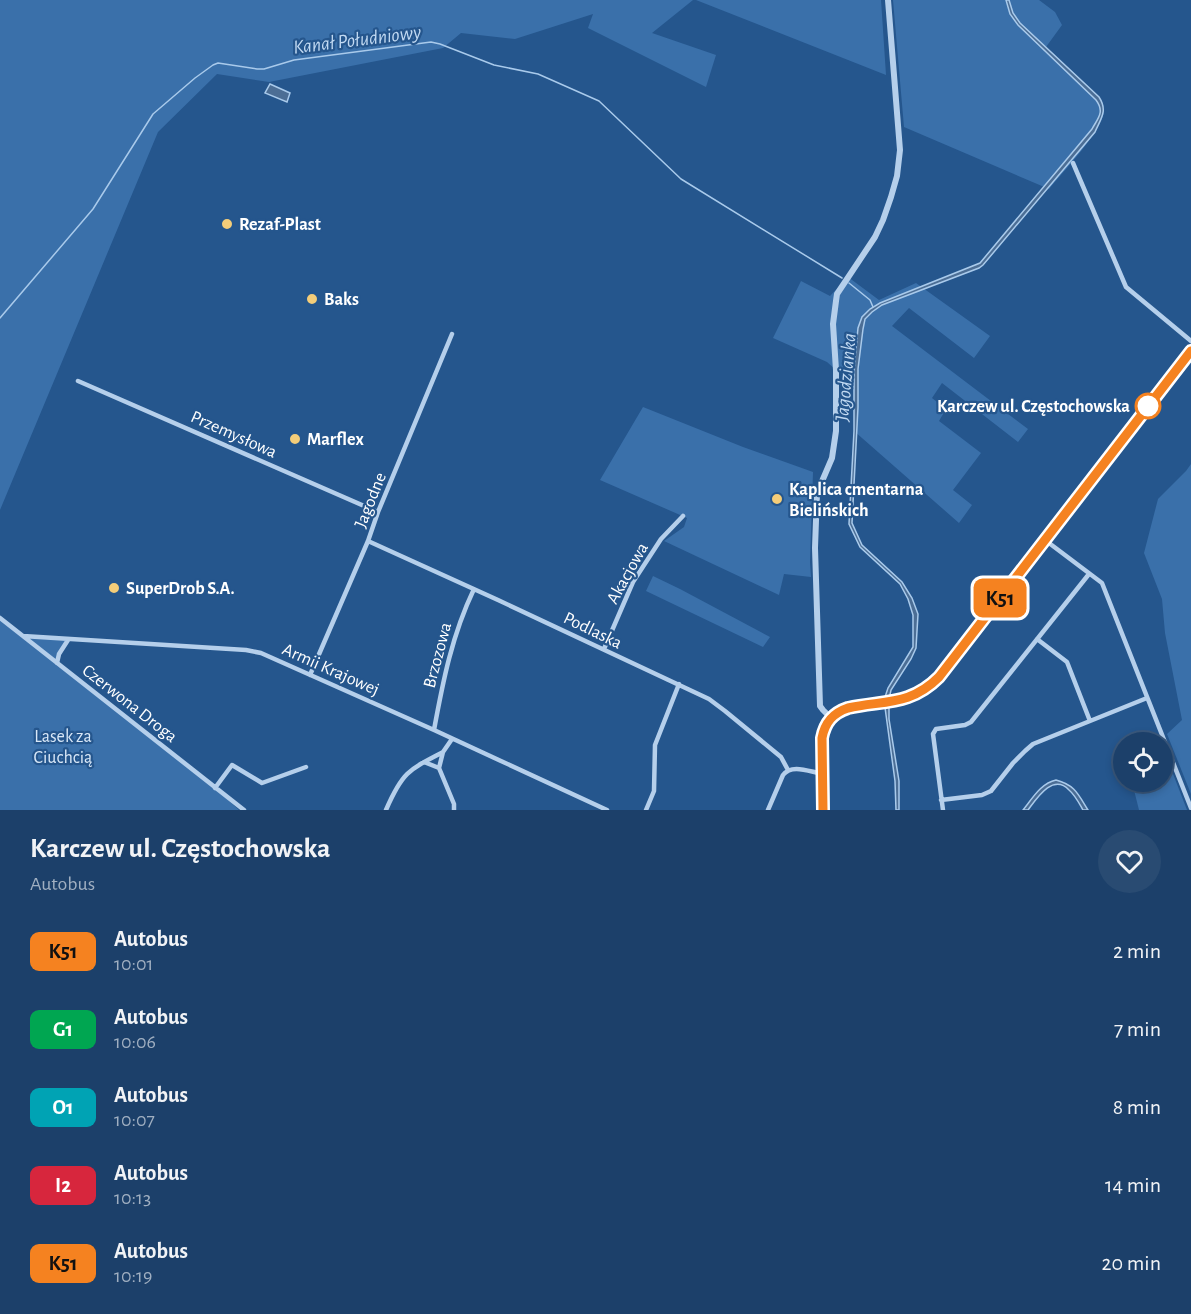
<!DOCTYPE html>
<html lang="pl">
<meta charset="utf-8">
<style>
:root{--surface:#1c406a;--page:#294b72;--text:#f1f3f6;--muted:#a0afc1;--line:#3a597e}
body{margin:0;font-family:"Alegreya Sans",sans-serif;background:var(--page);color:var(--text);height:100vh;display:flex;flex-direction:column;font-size:22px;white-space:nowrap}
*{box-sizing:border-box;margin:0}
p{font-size:20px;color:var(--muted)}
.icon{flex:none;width:33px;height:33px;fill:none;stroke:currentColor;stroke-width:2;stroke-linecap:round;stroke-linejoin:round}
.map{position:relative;height:810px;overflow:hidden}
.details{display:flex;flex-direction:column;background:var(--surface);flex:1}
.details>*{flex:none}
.badge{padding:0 12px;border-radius:9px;font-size:21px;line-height:39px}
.fabs{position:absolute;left:1113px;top:732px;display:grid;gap:12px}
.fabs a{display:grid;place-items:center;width:60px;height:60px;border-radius:50%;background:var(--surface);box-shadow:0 3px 9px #0003,0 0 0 2px var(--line);font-size:30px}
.map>.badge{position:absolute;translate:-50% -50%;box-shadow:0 0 0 3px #fff}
.round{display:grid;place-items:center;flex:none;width:63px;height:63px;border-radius:32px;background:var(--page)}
.headline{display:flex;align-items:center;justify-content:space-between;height:102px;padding:0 30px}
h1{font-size:28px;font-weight:700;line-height:45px}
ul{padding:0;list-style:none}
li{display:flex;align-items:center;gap:18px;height:78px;padding:0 30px}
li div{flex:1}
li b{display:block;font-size:22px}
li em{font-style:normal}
li .badge{min-width:66px;font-weight:700;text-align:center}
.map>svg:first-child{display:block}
.green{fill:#3a70aa}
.water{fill:#4c6e95;stroke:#a9caeb;stroke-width:1.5}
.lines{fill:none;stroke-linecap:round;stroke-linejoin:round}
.stream{stroke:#a9caeb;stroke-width:1.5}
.minor{stroke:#b5cfeb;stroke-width:4.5}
.tertiary{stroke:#b5cfeb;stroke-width:6}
.secondary{stroke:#e0ebf9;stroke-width:7}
.line-casing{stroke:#fff;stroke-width:14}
.line{stroke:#f58220;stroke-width:9}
.poi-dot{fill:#f4cd79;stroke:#25568d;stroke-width:2}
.stop-dot{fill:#fff;stroke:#f58220;stroke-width:3}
.labels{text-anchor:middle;stroke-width:4.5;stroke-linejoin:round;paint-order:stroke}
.poi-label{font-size:18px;font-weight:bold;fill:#fff;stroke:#25568d;text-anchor:start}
.stop-label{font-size:18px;font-weight:bold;fill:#fff;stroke:#25568d;text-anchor:end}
.street-label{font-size:18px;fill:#fff;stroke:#25568d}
.park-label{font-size:18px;fill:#d9e8f8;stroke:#25568d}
.water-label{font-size:20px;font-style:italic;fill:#c1d9f2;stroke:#25568d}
</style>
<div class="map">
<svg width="1191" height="810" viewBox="0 0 1191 810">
<rect width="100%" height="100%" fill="#25568d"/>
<path class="green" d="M 0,0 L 693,0 L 652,33 L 716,55 L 706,87 L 588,28 L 593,14 L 515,39 L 461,33 L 443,48 L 269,82 L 217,74 L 158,132 L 0,510 Z
M 696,0 L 881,0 L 886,75 Z
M 893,0 L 1039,0 L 1055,12 L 1062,25 L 1046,47 L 1099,97 C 1102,102 1104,105 1104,111 C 1103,130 1062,173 1049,189 L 904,127 Z
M 848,277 L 879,300 L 916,283 L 990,336 L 974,358 L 909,308 L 892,326 L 1028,429 L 1018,442 L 942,383 L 932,398 L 946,409 L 939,421 L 981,453 L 953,490 L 972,505 L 959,523 L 854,431 L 854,370 L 836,370 L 827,362 L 773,338 L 801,281 L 830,296 Z
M 643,407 L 743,447 L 813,472 L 810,562 L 811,577 L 784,574 L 779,595 L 664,541 L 684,527 L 687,518 L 600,480 Z
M 1191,464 L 1191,794 L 1167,734 L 1182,720 L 1165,633 L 1162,599 L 1144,553 L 1158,499 L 1186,471 Z
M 653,576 L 680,589 L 770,637 L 763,647 L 646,591 Z
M 0,618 L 23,636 L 68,640 L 57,663 L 215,788 L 239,810 L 0,810 Z
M 1163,748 L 1187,810 L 1139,810 L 1134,790 L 1134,782 L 1162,782 Z"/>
<path class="water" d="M 1006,0 L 1009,0 L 1013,13 L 1020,23 L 1099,97 C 1108,111 1101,118 1095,132 L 983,265 L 979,268 L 882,305 L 872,312 L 865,319 L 863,329 L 858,369 L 858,407 L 852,523 L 862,545 L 902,582 L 912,598 L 918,614 L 916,648 L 911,659 L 891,690 L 889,699 L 889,719 L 899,781 L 899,810 L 896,810 L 895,781 L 884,700 L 888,688 L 913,647 L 913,615 L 908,599 L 900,584 L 860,547 L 849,524 L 854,431 L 854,370 L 858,328 L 862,317 L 870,309 L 880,303 L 980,263 L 1092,129 C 1098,118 1105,112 1096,100 L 1018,25 L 1010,14 Z
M 270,84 L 290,93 L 287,102 L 265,93 Z
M 1056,780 C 1075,785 1078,794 1088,810 L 1083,810 C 1079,803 1075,795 1069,790 C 1053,773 1037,798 1028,810 L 1023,810 C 1032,799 1041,783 1056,780 Z"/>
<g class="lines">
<path class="stream" d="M 849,283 L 870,300 L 873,307
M 0,318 L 93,209 L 153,114 L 195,78 L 213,65 L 218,63 L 257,69 L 264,69 L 294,60 L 431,42 L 440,44 L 494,65 L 538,74 L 599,101 L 681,179 L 842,278"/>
<path class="minor" d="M 1073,163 L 1126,287 L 1191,341
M 78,381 L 378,512
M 1045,540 L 1102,583 L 1191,808
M 368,541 L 498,600 L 709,699 L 725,711 L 781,757 L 788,770
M 0,618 L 244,810
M 23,636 L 246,650 L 261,653 L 434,730 L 607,810
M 1037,639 L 1067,662 L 1090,721
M 604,649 L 633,582 L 661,539 L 683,516
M 57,663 L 59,654 L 68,640
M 310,675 L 368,541 L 378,512 L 452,334
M 434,730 C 443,681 452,635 474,589
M 452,739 L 443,752 L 439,768 L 454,804 L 454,810
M 424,762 L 439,768
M 215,788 L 232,765 L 262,783 L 306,767
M 941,800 L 982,795 L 991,791 L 1013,763 L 1025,751 L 1033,744 L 1147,698
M 386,810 C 402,773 408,770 443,752
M 646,810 L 654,791 L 655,745 L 679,684
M 768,810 L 783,775 C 792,763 810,772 823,774
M 943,810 L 933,734 L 936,729 L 965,725 L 971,722 L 1089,574"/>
<path class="tertiary" d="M 831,718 L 823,710 L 820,706 L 815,548 L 817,493 L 832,458 L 836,431 L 836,370 L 833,324 L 836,301 L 837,294 L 875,237 L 883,220 L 891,197 L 897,176 L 900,150 L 888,0"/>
<path class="secondary" d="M 823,810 L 822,738 C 825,722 833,713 848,707 C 884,700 911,706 939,677 L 1191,351"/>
</g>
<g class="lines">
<g class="line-casing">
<path id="line" d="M 823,810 L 822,738 C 825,722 833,713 848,708 C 884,700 910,706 939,677 L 1191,351"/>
</g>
<use href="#line" class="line"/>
</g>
<g class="poi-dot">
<circle cx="227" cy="224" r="6"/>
<circle cx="312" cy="299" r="6"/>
<circle cx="295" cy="439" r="6"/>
<circle cx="777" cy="499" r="6"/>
<circle cx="114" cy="588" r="6"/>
</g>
<circle class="stop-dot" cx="1148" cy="406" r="12"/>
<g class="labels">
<g class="poi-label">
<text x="239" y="230">Rezaf-Plast</text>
<text x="324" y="305">Baks</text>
<text x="307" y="445">Marflex</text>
<text x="789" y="495">Kaplica cmentarna<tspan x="789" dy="21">Bielińskich</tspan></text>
<text x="126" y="594">SuperDrob S.A.</text>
</g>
<g class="stop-label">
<text x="1130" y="412">Karczew ul. Częstochowska</text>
</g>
<g class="street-label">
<text transform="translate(234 434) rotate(24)" y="6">Przemysłowa</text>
<text transform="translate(370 500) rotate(-68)" y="6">Jagodne</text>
<text transform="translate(627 573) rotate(-61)" y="6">Akacjowa</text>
<text transform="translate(593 630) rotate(26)" y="6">Podlaska</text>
<text transform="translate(437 655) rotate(-75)" y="6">Brzozowa</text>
<text transform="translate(331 669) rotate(24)" y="6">Armii Krajowej</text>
<text transform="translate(130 703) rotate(38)" y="6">Czerwona Droga</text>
</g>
<g class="park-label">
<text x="63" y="742">Lasek za<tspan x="63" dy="21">Ciuchcią</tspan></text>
</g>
<g class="water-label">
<text transform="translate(357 39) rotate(-7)" y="7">Kanał Południowy</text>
<text transform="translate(845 377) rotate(-85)" y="7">Jagodzianka</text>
</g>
</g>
</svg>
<div class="fabs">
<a><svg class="icon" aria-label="locate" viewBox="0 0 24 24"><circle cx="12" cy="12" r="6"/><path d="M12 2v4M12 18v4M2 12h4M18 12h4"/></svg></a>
</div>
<b class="badge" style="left:1000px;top:598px;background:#f58220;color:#111">K51</b>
</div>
<section class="details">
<div class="headline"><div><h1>Karczew ul. Częstochowska</h1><p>Autobus</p></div><a class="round"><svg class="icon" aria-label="heart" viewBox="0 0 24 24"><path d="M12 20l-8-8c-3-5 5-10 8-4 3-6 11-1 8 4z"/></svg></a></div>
<ul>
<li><span class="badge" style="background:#f58220;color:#111">K51</span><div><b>Autobus</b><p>10:01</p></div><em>2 min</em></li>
<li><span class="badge" style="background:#00a651;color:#fff">G1</span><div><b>Autobus</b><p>10:06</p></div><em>7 min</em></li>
<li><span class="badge" style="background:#00a3b4;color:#fff">O1</span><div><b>Autobus</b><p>10:07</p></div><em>8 min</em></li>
<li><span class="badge" style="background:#d7263d;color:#fff">I2</span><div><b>Autobus</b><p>10:13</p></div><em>14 min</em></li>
<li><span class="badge" style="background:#f58220;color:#111">K51</span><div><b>Autobus</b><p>10:19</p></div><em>20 min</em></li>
</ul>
</section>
